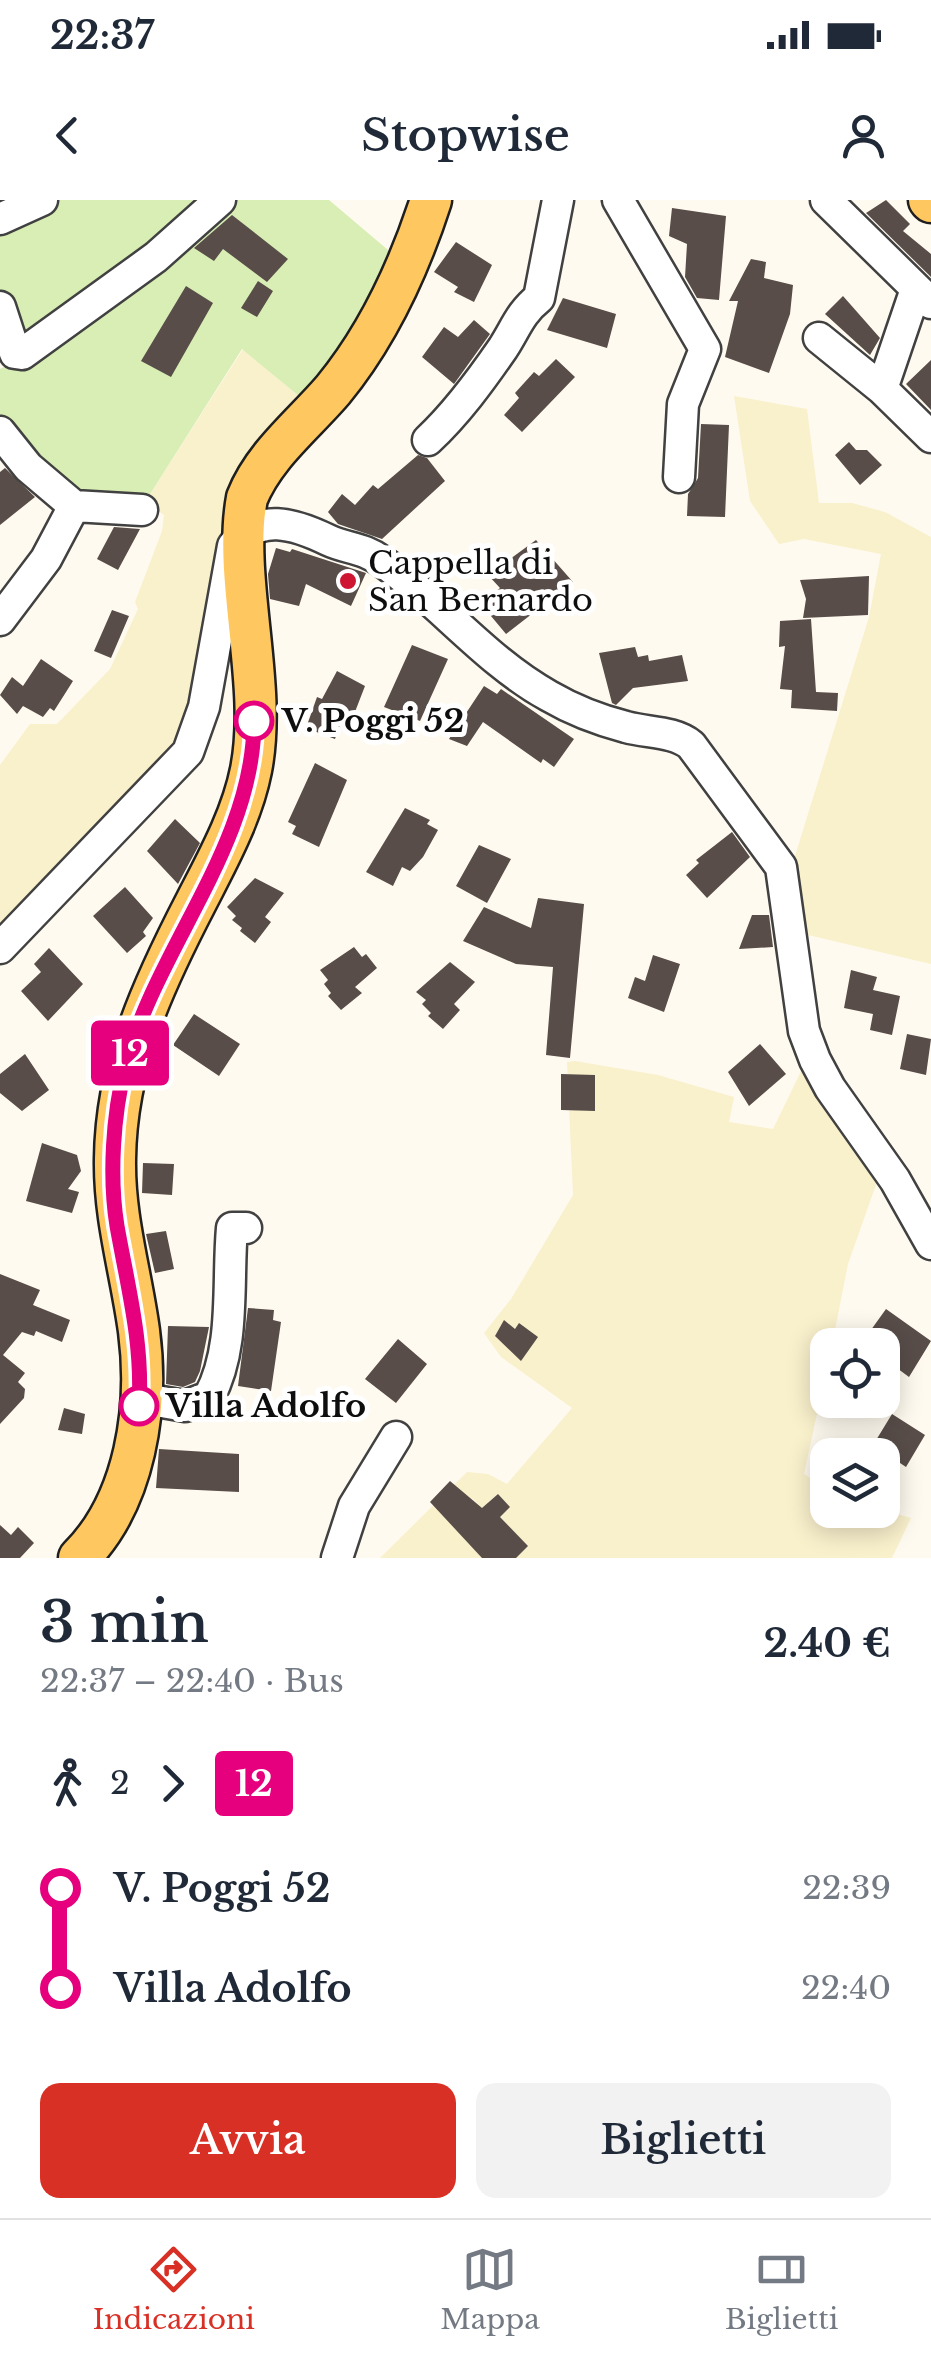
<!DOCTYPE html>
<html lang="it">
<meta charset="utf-8">
<style>
:root{--surface:#fff;--page:#f2f2f3;--text:#1f2937;--muted:#747a83;--line:#e0e1e3;--accent:#d93025}
body{margin:0;font-family:"Libre Baskerville",serif;background:var(--page);color:var(--text);height:100vh;display:flex;flex-direction:column;font-size:38px;white-space:nowrap}
*{box-sizing:border-box;margin:0}
p{font-size:32px;color:var(--muted)}
.icon{flex:none;width:55px;height:55px;fill:none;stroke:currentColor;stroke-width:2;stroke-linecap:round;stroke-linejoin:round}
.map{position:relative;height:1358px;overflow:hidden}
.side{display:flex;flex-direction:column;background:var(--surface);flex:1}
.side>*{flex:none}
.badge{padding:0 20px;border-radius:8px;font-size:35px;line-height:65px}
.fabs{position:absolute;left:810px;top:1128px;display:grid;gap:20px}
.fabs a{display:grid;place-items:center;width:90px;height:90px;border-radius:20px;background:var(--surface);box-shadow:0 5px 25px #0003;font-size:50px}
.map>.badge{position:absolute;translate:-50% -50%;box-shadow:0 0 0 5px #fff}
.legs{display:flex;align-items:center;gap:15px;height:110px;padding:0 40px;font-size:32px}
.legs p{margin-inline-start:auto}
.summary{display:flex;align-items:center;justify-content:space-between;height:170px;padding:0 40px}
h1{font-size:55px;font-weight:600;line-height:75px}
.cta{display:flex;gap:20px;margin-top:auto;padding:20px 40px}
.cta a{flex:1;height:115px;border-radius:20px;background:var(--accent);color:#fff;font-size:40px;font-weight:600;line-height:115px;text-align:center}
.cta a+a{background:var(--page);color:var(--text)}
ul{padding:0 40px;list-style:none}
li{display:flex;align-items:center;gap:35px;height:100px;font-size:38px}
li i{display:grid;place-items:center;width:15px;height:100%;margin:0 12px;background:currentColor}
li i::after{content:'';width:25px;height:25px;margin:-12px;border:8px solid;border-radius:50%;background:var(--surface)}
li p{margin-inline-start:auto}
li:first-child i{background:linear-gradient(#0000 50%,currentColor 0)}
li:last-child i{background:linear-gradient(currentColor 50%,#0000 0)}
.status{display:flex;justify-content:space-between;align-items:center;height:70px;padding:0 50px;background:var(--surface);direction:ltr}
.status svg{height:28px;fill:currentColor}
header{display:flex;justify-content:space-between;align-items:center;height:130px;padding:0 40px;background:var(--surface);font-size:45px;font-weight:600}
.tabs{display:flex;justify-content:space-around;align-items:center;height:140px;border-top:2px solid var(--line);background:var(--surface);font-size:28px;color:var(--muted)}
.tabs a{display:grid;justify-items:center;gap:5px}
.tabs .current{color:var(--accent)}
.map>svg:first-child{display:block}
.farmland{fill:#f9f0cc}
.green{fill:#d8eeb4}
.building{fill:#584d49}
.lines{fill:none;stroke-linecap:round;stroke-linejoin:round}
.minor-casing{stroke:#414141;stroke-width:35}
.major-casing{stroke:#1f1f1f;stroke-width:45}
.minor{stroke:#fff;stroke-width:30}
.major{stroke:#ffc75f;stroke-width:40}
.line-1-casing{stroke:#fff;stroke-width:22}
.line-1{stroke:#e6007e;stroke-width:15}
.poi-dot{fill:#ce1632;stroke:#fff;stroke-width:4}
.stop-1-dot{fill:#fff;stroke:#e6007e;stroke-width:5}
.labels{text-anchor:middle;stroke-width:10;stroke-linejoin:round;paint-order:stroke}
.poi-label{font-size:32px;fill:#0e0e0e;stroke:#fff;text-anchor:start}
.stop-label{font-size:32px;font-weight:bold;fill:#0e0e0e;stroke:#fff;text-anchor:start}
</style>
<div class="status"><b>22:37</b><svg viewBox="0 0 49 12"><path d="M0 12V9h3v3zM5 12V6h3v6zM10 12V3h3v9zM15 12V0h3v12zM26 1h20v11H26zM47 4h2v5h-2z"/></svg></div>
<header><svg class="icon" aria-label="back" viewBox="0 0 24 24"><path d="M15 5l-7 7 7 7"/></svg>Stopwise<svg class="icon" aria-label="person" viewBox="0 0 24 24"><circle cx="12" cy="8" r="4"/><path d="M4 21q1-7 8-7t8 7"/></svg></header>
<div class="map">
<svg width="931" height="1358" viewBox="0 0 931 1358">
<rect width="100%" height="100%" fill="#fffaef"/>
<path class="farmland" d="M 243,149 L 310,205 L 244,284 L 201,479 L 173,552 L 0,731 L 0,565 L 30,524 L 57,524 L 110,469 L 138,409 L 135,402 L 162,331 L 164,315 L 145,302 Z
M 734,196 L 807,209 L 819,303 L 852,303 L 885,312 L 931,337 L 931,764 L 808,735 L 794,700 L 790,672 L 869,417 L 881,354 L 804,339 L 779,344 L 750,301 Z
M 575,861 L 658,875 L 734,897 L 729,922 L 773,929 L 803,867 L 878,979 L 848,1064 L 832,1145 L 828,1145 L 827,1167 L 804,1274 L 827,1288 L 828,1310 L 883,1310 L 911,1318 L 892,1358 L 516,1358 L 528,1346 L 500,1317 L 510,1307 L 498,1294 L 488,1302 L 493,1309 L 487,1314 L 472,1298 L 462,1307 L 482,1358 L 380,1358 L 467,1272 L 488,1274 L 507,1284 L 572,1208 L 501,1157 L 484,1133 L 511,1099 L 573,995 L 567,862 Z"/>
<path class="green" d="M 0,0 L 329,0 L 401,61 L 310,205 L 242,149 L 145,302 L 74,300 L 0,220 L 0,169 L 13,162 L 0,121 Z"/>
<path class="building" d="M 886,0 L 910,24 L 903,31 L 931,54 L 931,77 L 866,13 Z
M 672,8 L 726,16 L 719,100 L 697,98 L 685,77 L 687,44 L 669,36 Z
M 232,15 L 288,59 L 267,82 L 223,49 L 214,61 L 194,48 Z
M 456,42 L 492,65 L 474,102 L 454,92 L 458,87 L 434,72 Z
M 751,59 L 766,62 L 764,78 L 793,85 L 790,114 L 769,173 L 725,157 L 738,101 L 729,101 Z
M 258,81 L 273,91 L 257,117 L 241,108 Z
M 186,86 L 213,103 L 171,177 L 141,161 Z
M 843,96 L 880,138 L 870,155 L 825,114 Z
M 563,98 L 616,114 L 607,148 L 547,130 Z
M 474,120 L 490,134 L 454,184 L 422,157 L 444,127 L 458,137 Z
M 556,159 L 575,177 L 522,232 L 504,215 L 519,198 L 515,193 L 534,172 L 539,176 Z
M 931,160 L 931,210 L 906,184 Z
M 701,224 L 729,225 L 725,317 L 687,316 L 688,294 L 698,278 Z
M 849,242 L 856,250 L 867,250 L 882,265 L 860,285 L 835,255 Z
M 418,255 L 427,258 L 445,281 L 382,339 L 338,324 L 328,312 L 342,294 L 355,305 L 373,285 L 378,289 Z
M 5,268 L 35,297 L 0,325 L 0,272 Z
M 114,327 L 140,329 L 118,370 L 97,359 Z
M 536,340 L 573,382 L 506,434 L 481,404 L 500,388 L 488,375 Z
M 276,348 L 290,352 L 292,349 L 366,373 L 351,406 L 306,384 L 299,406 L 270,399 L 268,374 Z
M 869,376 L 868,415 L 803,418 L 806,399 L 800,380 Z
M 112,410 L 129,416 L 111,458 L 94,451 Z
M 811,419 L 816,492 L 838,493 L 837,511 L 791,508 L 792,490 L 780,489 L 785,446 L 779,447 L 780,421 Z
M 412,445 L 448,459 L 420,521 L 384,507 Z
M 635,447 L 638,457 L 648,455 L 649,461 L 682,455 L 688,481 L 633,488 L 616,505 L 612,503 L 599,453 Z
M 41,459 L 73,481 L 54,511 L 50,508 L 43,517 L 23,506 L 17,514 L 0,495 L 12,477 L 23,486 Z
M 337,471 L 365,486 L 353,517 L 344,513 L 335,539 L 306,528 L 317,497 L 322,499 Z
M 484,486 L 497,494 L 501,489 L 574,539 L 554,567 L 543,559 L 541,563 L 483,522 L 467,546 L 449,539 Z
M 315,563 L 347,580 L 319,647 L 292,634 L 296,626 L 288,622 Z
M 405,608 L 430,620 L 427,624 L 438,630 L 423,657 L 410,671 L 402,667 L 393,686 L 366,672 Z
M 175,619 L 200,643 L 178,684 L 147,651 Z
M 732,632 L 750,657 L 707,698 L 686,675 L 699,663 L 696,660 Z
M 479,645 L 511,659 L 487,703 L 456,686 Z
M 255,678 L 284,693 L 265,717 L 271,722 L 255,743 L 240,731 L 242,728 L 232,720 L 236,716 L 227,707 Z
M 125,687 L 153,718 L 143,732 L 146,736 L 127,753 L 93,716 Z
M 538,698 L 584,704 L 570,858 L 546,855 L 553,767 L 516,764 L 463,741 L 484,707 L 531,728 Z
M 752,715 L 769,715 L 773,747 L 739,749 Z
M 354,747 L 362,757 L 366,754 L 377,768 L 355,787 L 362,793 L 341,810 L 328,796 L 331,793 L 324,784 L 328,780 L 320,770 Z
M 49,748 L 83,784 L 48,821 L 21,791 L 41,772 L 34,764 Z
M 653,755 L 680,764 L 664,812 L 628,798 L 635,777 L 645,781 Z
M 450,762 L 475,782 L 454,804 L 460,810 L 443,829 L 428,816 L 431,813 L 422,804 L 426,800 L 416,792 Z
M 851,770 L 877,777 L 873,790 L 900,796 L 892,835 L 870,830 L 873,814 L 844,808 Z
M 194,814 L 240,844 L 219,876 L 173,845 Z
M 907,834 L 931,839 L 926,875 L 900,869 Z
M 760,844 L 786,874 L 749,906 L 728,872 Z
M 25,854 L 49,890 L 22,911 L 0,893 L 0,874 Z
M 561,874 L 595,875 L 595,911 L 561,910 Z
M 42,943 L 77,955 L 81,971 L 68,989 L 79,992 L 72,1013 L 26,1001 Z
M 143,963 L 174,964 L 172,995 L 142,993 Z
M 166,1031 L 174,1069 L 155,1073 L 146,1034 Z
M 0,1074 L 40,1090 L 33,1105 L 70,1120 L 62,1142 L 36,1131 L 34,1136 L 22,1132 L 3,1155 L 25,1173 L 18,1182 L 25,1189 L 24,1198 L 0,1224 Z
M 248,1108 L 274,1110 L 273,1120 L 281,1122 L 271,1191 L 238,1186 Z
M 886,1109 L 931,1141 L 909,1177 L 882,1157 L 882,1145 L 863,1141 Z
M 504,1120 L 515,1129 L 519,1123 L 538,1137 L 521,1161 L 495,1136 Z
M 168,1126 L 209,1127 L 200,1171 L 195,1182 L 183,1187 L 166,1184 Z
M 398,1139 L 427,1164 L 396,1203 L 365,1179 Z
M 64,1208 L 85,1214 L 82,1234 L 58,1230 Z
M 892,1214 L 925,1235 L 906,1267 L 888,1255 L 867,1255 Z
M 159,1249 L 239,1254 L 239,1292 L 156,1288 Z
M 450,1281 L 482,1308 L 498,1294 L 510,1307 L 500,1317 L 528,1346 L 516,1358 L 482,1358 L 430,1302 Z
M 0,1325 L 11,1335 L 18,1327 L 34,1343 L 20,1358 L 0,1358 Z"/>
<g class="lines">
<g class="minor-casing">
<path id="minor" d="M 618,0 L 705,149 L 683,204 L 679,277
M 826,0 L 931,103
M 0,19 L 42,0
M 0,107 L 15,153 L 22,154 L 156,57 L 220,0
M 819,138 L 882,189 L 931,237
M 882,189 L 916,89
M 0,232 L 28,267 L 74,306 L 142,310
M 428,240 C 457,213 481,180 503,148 C 516,128 520,113 539,98 L 558,0
M 0,420 L 46,359 L 74,306
M 0,748 L 188,552 L 204,507 L 233,346 C 258,312 295,324 328,340 C 347,349 363,347 383,362 C 441,403 486,461 549,496 C 573,510 599,520 626,527 C 647,533 674,531 691,545 L 781,667 L 804,831 L 815,860 L 830,888 L 895,980 L 931,1044
M 139,1198 L 185,1206 L 209,1197 C 236,1147 227,1083 232,1028 L 246,1028
M 337,1358 L 354,1306 L 396,1237"/>
</g>
<g class="major-casing">
<path id="major" d="M 929,0 L 931,2
M 79,1358 C 136,1301 149,1207 139,1131 C 131,1072 114,1019 115,959 C 116,864 153,785 196,702 C 217,661 242,616 251,570 C 268,484 232,379 247,298 C 264,255 304,224 333,190 C 379,134 409,68 431,0"/>
</g>
<use href="#minor" class="minor"/>
<use href="#major" class="major"/>
</g>
<g class="lines">
<g class="line-1-casing">
<path id="line-1" d="M 139,1206 C 143,1143 128,1088 117,1026 C 109,977 113,915 125,867 C 156,748 254,646 254,521"/>
</g>
<use href="#line-1" class="line-1"/>
</g>
<circle class="poi-dot" cx="348" cy="381" r="10"/>
<g class="stop-1-dot">
<circle cx="254" cy="521" r="18"/>
<circle cx="139" cy="1206" r="18"/>
</g>
<g class="labels">
<g class="poi-label">
<text x="368" y="374">Cappella di<tspan x="368" dy="37">San Bernardo</tspan></text>
</g>
<g class="stop-label">
<text x="282" y="532">V. Poggi 52</text>
<text x="166" y="1217">Villa Adolfo</text>
</g>
</g>
</svg>
<div class="fabs">
<a><svg class="icon" aria-label="locate" viewBox="0 0 24 24"><circle cx="12" cy="12" r="6"/><path d="M12 2v4M12 18v4M2 12h4M18 12h4"/></svg></a>
<a><svg class="icon" aria-label="layers" viewBox="0 0 24 24"><path d="M12 4l9 5-9 5-9-5zM3 14l9 5 9-5"/></svg></a>
</div>
<b class="badge" style="left:130px;top:853px;background:#e6007e;color:#fff">12</b>
</div>
<section class="side">
<div class="summary"><div><h1>3 min</h1><p>22:37 – 22:40 · Bus</p></div><b>2.40 €</b></div>
<div class="legs"><svg class="icon" aria-label="walk" viewBox="0 0 24 24"><circle cx="13" cy="4" r="2"/><path d="M13 8l-2 6 4 7M11 14l-3 7M7 12l3-4h3l4 4"/></svg>2<svg class="icon" aria-label="forward" viewBox="0 0 24 24"><path d="M9 5l7 7-7 7"/></svg><b class="badge" style="background:#e6007e;color:#fff">12</b></div>
<ul>
<li><i style="color:#e6007e"></i><b>V. Poggi 52</b><p>22:39</p></li>
<li><i style="color:#e6007e"></i><b>Villa Adolfo</b><p>22:40</p></li>
</ul>
<div class="cta"><a>Avvia</a><a>Biglietti</a></div>
</section>
<nav class="tabs">
<a class="current"><svg class="icon" aria-label="directions" viewBox="0 0 24 24"><path d="M12 3l9 9-9 9-9-9zM9 14v-3h6M13 9l2 2-2 2"/></svg>Indicazioni</a>
<a><svg class="icon" aria-label="map" viewBox="0 0 24 24"><path d="M3 6l6-2 6 2 6-2v14l-6 2-6-2-6 2zM9 4v14M15 6v14"/></svg>Mappa</a>
<a><svg class="icon" aria-label="tickets" viewBox="0 0 24 24"><path d="M3 7h18v10H3zM15 7v10"/></svg>Biglietti</a>
</nav>
